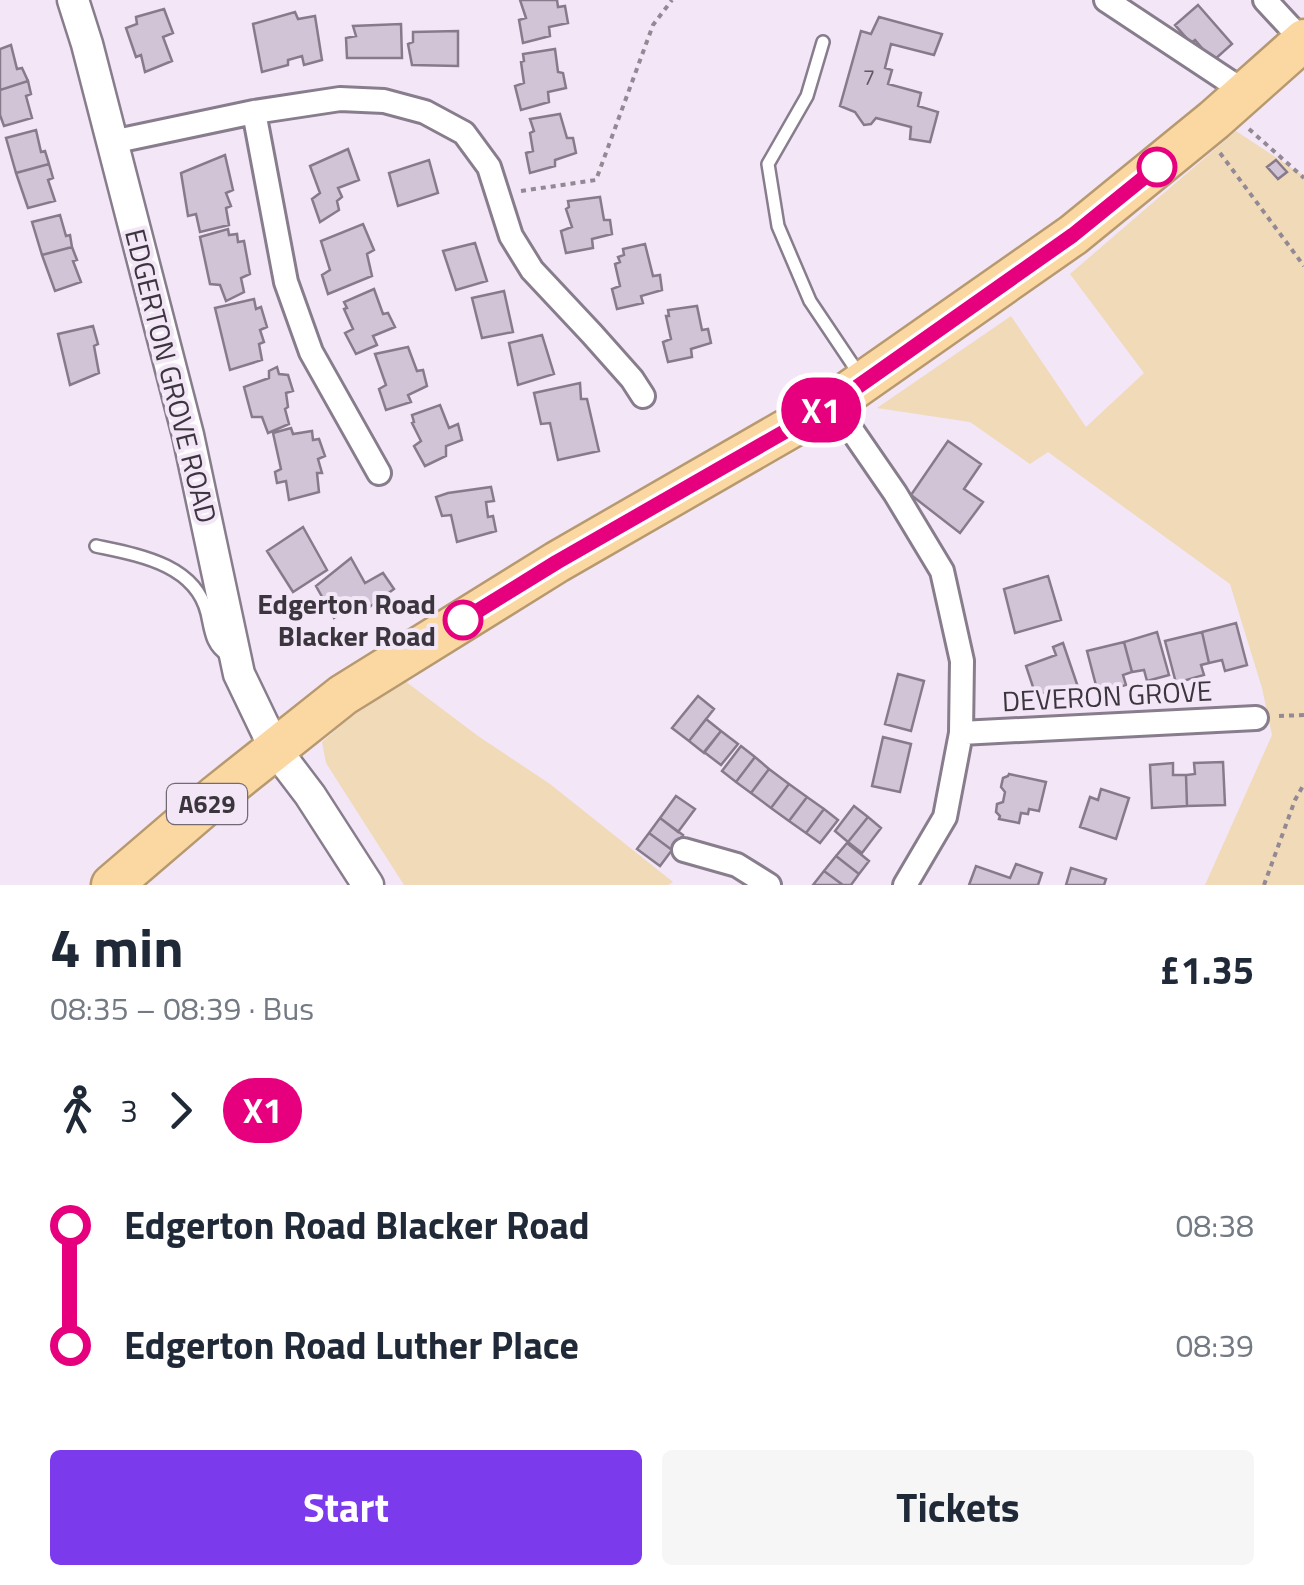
<!DOCTYPE html>
<meta charset="utf-8">
<style>
:root{--surface:#fff;--page:#f6f6f7;--text:#1f2937;--muted:#747a83;--accent:#7c3aed}
body{margin:0;font-family:"Titillium Web",sans-serif;background:var(--page);color:var(--text);height:100vh;display:flex;flex-direction:column;font-size:38px;white-space:nowrap}
*{box-sizing:border-box;margin:0}
p{font-size:32px;color:var(--muted)}
.icon{flex:none;width:55px;height:55px;fill:none;stroke:currentColor;stroke-width:2;stroke-linecap:round;stroke-linejoin:round}
.map{position:relative;height:885px;overflow:hidden}
.side{display:flex;flex-direction:column;background:var(--surface);flex:1}
.side>*{flex:none}
.badge{padding:0 20px;border-radius:32px;font-size:35px;line-height:65px}
.map>.badge{position:absolute;translate:-50% -50%;box-shadow:0 0 0 5px #fff}
.legs{display:flex;align-items:center;gap:15px;height:110px;padding:0 50px;font-size:32px}
.legs p{margin-inline-start:auto}
.summary{display:flex;align-items:center;justify-content:space-between;height:170px;padding:0 50px}
h1{font-size:55px;font-weight:700;line-height:75px}
.primary-button{display:flex;gap:20px;margin-top:auto;padding:20px 50px}
.primary-button a{flex:1;height:115px;border-radius:10px;background:var(--accent);color:#fff;font-size:40px;font-weight:700;line-height:115px;text-align:center}
.primary-button a+a{background:var(--page);color:var(--text)}
ul{padding:0 50px;list-style:none}
li{display:flex;align-items:center;gap:35px;height:120px;font-size:38px}
li i{display:grid;place-items:center;width:15px;height:100%;margin:0 12px;background:currentColor}
li i::after{content:'';width:25px;height:25px;margin:-12px;border:8px solid;border-radius:50%;background:var(--surface)}
li p{margin-inline-start:auto}
li:first-child i{background:linear-gradient(#0000 50%,currentColor 0)}
li:last-child i{background:linear-gradient(currentColor 50%,#0000 0)}
.map>svg:first-child{display:block}
.green{fill:#f0dab8}
.building{fill:#d1c4d6;stroke:#877b8b;stroke-width:2.5}
.lines{fill:none;stroke-linecap:round;stroke-linejoin:round}
.service-casing{stroke:#887d8c;stroke-width:16}
.minor-casing{stroke:#887d8c;stroke-width:28}
.tertiary-casing{stroke:#887d8c;stroke-width:35}
.trunk-casing{stroke:#b79970;stroke-width:45}
.path{stroke:#928995;stroke-width:4;stroke-dasharray:5 5;stroke-linecap:butt}
.service{stroke:#fff;stroke-width:11}
.minor{stroke:#fff;stroke-width:22}
.tertiary{stroke:#fff;stroke-width:30}
.trunk{stroke:#fbd8a2;stroke-width:40}
.line-1-casing{stroke:#fff;stroke-width:22}
.line-1{stroke:#e6007e;stroke-width:15}
.stop-1-dot{fill:#fff;stroke:#e6007e;stroke-width:5}
.labels{text-anchor:middle;stroke-width:8;stroke-linejoin:round;paint-order:stroke}
.number-label{font-size:22px;fill:#605a63}
.shield{fill:#f2e6f7;stroke:#726b75;stroke-width:2.5}
.shield-label{font-size:25px;font-weight:bold;fill:#3b363d}
.street-label{font-size:28px;fill:#3b363d;stroke:#f2e6f7}
.stop-label{font-size:28px;font-weight:bold;fill:#3b363d;stroke:#f2e6f7;text-anchor:end}
</style>
<div class="map">
<svg width="1304" height="885" viewBox="0 0 1304 885">
<rect width="100%" height="100%" fill="#f2e6f7"/>
<path class="green" d="M 1236,131 L 1304,176 L 1304,885 L 1205,885 L 1272,735 L 1262,688 L 1230,584 L 1048,452 L 1030,464 L 970,422 L 877,408 L 1011,316 L 1086,427 L 1144,373 L 1070,274 Z
M 405,681 L 478,736 L 550,784 L 673,882 L 668,885 L 404,885 L 326,763 L 322,742 L 349,718 Z"/>
<path class="building" d="M 520,0 L 557,0 L 558,7 L 565,6 L 568,23 L 549,27 L 550,36 L 523,43 L 519,20 L 526,18 Z
M 1198,5 L 1232,44 L 1213,61 L 1195,40 L 1191,43 L 1175,25 Z
M 164,9 L 173,33 L 163,37 L 172,61 L 145,72 L 141,55 L 136,57 L 126,28 L 137,24 L 136,17 Z
M 295,12 L 298,19 L 315,16 L 322,60 L 304,65 L 302,56 L 288,60 L 288,65 L 262,72 L 253,24 Z
M 879,17 L 942,34 L 934,55 L 891,44 L 885,68 L 892,70 L 888,84 L 921,93 L 918,106 L 938,112 L 930,142 L 910,139 L 911,127 L 876,118 L 871,124 L 864,125 L 855,112 L 840,106 L 861,31 L 871,34 Z
M 401,24 L 402,58 L 347,58 L 346,38 L 356,36 L 353,26 Z
M 458,31 L 458,66 L 412,65 L 408,44 L 413,42 L 413,32 Z
M 11,45 L 17,69 L 22,68 L 28,81 L 0,90 L 0,49 Z
M 555,49 L 558,72 L 563,73 L 566,88 L 548,92 L 549,102 L 521,110 L 515,86 L 524,83 L 521,62 L 524,61 L 523,54 Z
M 28,81 L 31,94 L 26,96 L 32,118 L 4,126 L 0,115 L 0,90 Z
M 560,114 L 567,138 L 573,138 L 576,153 L 555,160 L 555,166 L 530,173 L 526,153 L 533,151 L 530,133 L 534,131 L 530,119 Z
M 36,130 L 41,152 L 45,151 L 49,164 L 16,173 L 6,138 Z
M 348,149 L 359,180 L 338,188 L 342,197 L 337,201 L 339,210 L 320,222 L 312,199 L 320,193 L 310,166 Z
M 225,155 L 233,190 L 226,193 L 231,206 L 226,208 L 229,225 L 200,232 L 196,214 L 188,216 L 181,173 Z
M 429,160 L 438,193 L 398,206 L 389,173 Z
M 1276,160 L 1287,172 L 1278,179 L 1267,167 Z
M 49,164 L 53,178 L 48,180 L 55,201 L 28,208 L 16,173 Z
M 600,197 L 604,220 L 610,220 L 612,234 L 592,239 L 593,248 L 566,253 L 561,231 L 572,227 L 566,209 L 569,207 L 568,201 Z
M 60,215 L 66,236 L 70,235 L 72,247 L 42,255 L 32,222 Z
M 363,224 L 374,250 L 367,254 L 372,276 L 328,294 L 322,275 L 330,270 L 321,241 Z
M 228,229 L 229,235 L 237,234 L 238,242 L 244,241 L 250,274 L 241,278 L 244,292 L 226,301 L 220,285 L 210,284 L 200,237 Z
M 475,243 L 487,281 L 456,290 L 443,251 Z
M 645,244 L 653,276 L 660,275 L 662,290 L 641,296 L 643,303 L 617,309 L 612,289 L 620,286 L 615,264 L 620,262 L 618,257 L 624,255 L 623,249 Z
M 72,247 L 77,260 L 73,261 L 81,282 L 55,291 L 42,255 Z
M 374,289 L 383,314 L 388,313 L 395,327 L 373,336 L 377,345 L 356,354 L 345,333 L 353,329 L 344,309 L 347,308 L 344,302 Z
M 504,291 L 513,332 L 482,338 L 472,298 Z
M 254,299 L 256,309 L 261,307 L 267,327 L 260,330 L 264,342 L 259,344 L 262,360 L 230,370 L 215,308 Z
M 697,306 L 702,330 L 708,329 L 711,343 L 691,349 L 692,357 L 668,362 L 663,342 L 671,339 L 666,316 L 669,316 L 668,310 Z
M 93,326 L 98,344 L 94,346 L 99,373 L 70,385 L 58,334 Z
M 542,335 L 554,374 L 518,385 L 509,343 Z
M 408,347 L 417,371 L 423,370 L 427,386 L 408,395 L 411,402 L 386,410 L 379,389 L 386,385 L 375,354 Z
M 277,367 L 279,374 L 288,375 L 293,391 L 286,393 L 288,407 L 285,409 L 289,424 L 268,433 L 262,417 L 252,417 L 244,387 L 269,378 L 269,371 Z
M 580,383 L 581,399 L 587,399 L 599,451 L 558,460 L 550,423 L 541,424 L 534,393 Z
M 440,405 L 449,428 L 458,424 L 462,440 L 446,446 L 446,456 L 425,466 L 414,446 L 421,441 L 412,423 L 414,422 L 412,415 Z
M 291,428 L 293,434 L 312,431 L 313,440 L 319,439 L 325,456 L 318,459 L 322,473 L 317,473 L 319,492 L 289,500 L 286,481 L 277,483 L 275,472 L 281,469 L 273,433 Z
M 948,441 L 981,464 L 964,489 L 983,502 L 960,533 L 911,495 Z
M 491,487 L 494,501 L 486,502 L 488,517 L 493,516 L 496,531 L 457,542 L 451,515 L 442,516 L 436,497 L 448,493 Z
M 303,527 L 327,570 L 293,592 L 267,551 Z
M 351,558 L 365,583 L 383,573 L 394,589 L 360,614 L 354,603 L 334,618 L 316,586 Z
M 1048,576 L 1061,620 L 1015,633 L 1004,589 Z
M 1236,623 L 1247,665 L 1225,671 L 1222,660 L 1209,663 L 1202,632 Z
M 1157,632 L 1169,675 L 1147,681 L 1144,670 L 1132,672 L 1124,642 Z
M 1202,632 L 1209,663 L 1201,665 L 1204,675 L 1176,683 L 1165,641 Z
M 1124,642 L 1132,672 L 1123,675 L 1126,685 L 1098,693 L 1087,651 Z
M 1063,643 L 1080,693 L 1065,698 L 1061,688 L 1036,696 L 1026,666 L 1056,655 L 1053,647 Z
M 898,674 L 924,681 L 911,731 L 885,724 Z
M 698,696 L 714,709 L 689,741 L 672,728 Z
M 706,719 L 721,731 L 704,753 L 689,741 Z
M 721,731 L 738,744 L 721,765 L 704,752 Z
M 883,737 L 911,744 L 900,792 L 872,786 Z
M 741,746 L 755,757 L 736,782 L 722,771 Z
M 755,757 L 769,769 L 751,793 L 736,782 Z
M 1223,762 L 1225,805 L 1187,806 L 1186,775 L 1195,774 L 1194,763 Z
M 1173,763 L 1173,775 L 1186,775 L 1187,806 L 1152,808 L 1150,765 Z
M 769,769 L 789,784 L 771,808 L 751,793 Z
M 1009,774 L 1046,782 L 1039,811 L 1029,809 L 1028,814 L 1021,813 L 1019,823 L 999,819 L 1000,816 L 996,812 L 997,804 L 1003,802 L 1005,792 L 1001,787 L 1003,778 L 1008,776 Z
M 789,784 L 807,797 L 789,821 L 771,808 Z
M 1101,789 L 1129,798 L 1116,839 L 1080,827 L 1090,797 L 1098,800 Z
M 676,796 L 695,809 L 678,832 L 660,818 Z
M 807,797 L 824,809 L 806,833 L 789,821 Z
M 854,806 L 868,817 L 848,842 L 835,831 Z
M 824,809 L 838,820 L 820,843 L 806,833 Z
M 868,817 L 881,828 L 862,853 L 848,842 Z
M 660,818 L 683,835 L 672,850 L 649,833 Z
M 649,833 L 672,850 L 660,866 L 637,849 Z
M 847,843 L 869,861 L 859,874 L 836,856 Z
M 836,856 L 859,874 L 851,885 L 843,885 L 824,871 Z
M 1016,864 L 1042,873 L 1038,885 L 969,885 L 976,866 L 1010,878 Z
M 1071,868 L 1106,879 L 1104,885 L 1066,885 Z
M 824,871 L 843,885 L 813,885 Z"/>
<g class="lines">
<g class="service-casing">
<path id="service" d="M 823,42 L 807,96 L 768,164 L 778,226 L 810,301 L 859,374
M 96,546 C 138,555 195,564 207,613 C 211,630 211,645 227,655"/>
</g>
<g class="minor-casing">
<path id="minor" d="M 1106,0 L 1245,92
M 1265,0 L 1303,41
M 254,112 L 286,282 L 311,352 L 379,473
M 112,142 L 254,112 L 340,99 L 384,101 L 425,112 L 464,133 L 489,167 L 511,236 L 532,270 L 592,334 L 632,379 L 643,396
M 833,403 L 895,493 L 942,571 L 962,661 L 961,733 L 945,817 L 905,885
M 961,733 L 1256,718
M 684,850 L 737,865 L 769,885"/>
</g>
<g class="tertiary-casing">
<path id="tertiary" d="M 73,0 L 87,44 L 188,435 L 239,674 L 275,749 L 310,795 L 368,885"/>
</g>
<g class="trunk-casing">
<path id="trunk" d="M 112,885 L 216,796 L 343,695 L 557,562 L 833,403 L 1073,235 L 1214,120 L 1304,40"/>
</g>
<path class="path" d="M 1249,129 L 1304,178
M 1220,153 L 1304,266
M 521,191 L 596,180 L 653,25 L 672,0
M 1279,716 L 1304,715
M 1264,885 L 1295,800 L 1304,784"/>
<use href="#service" class="service"/>
<use href="#minor" class="minor"/>
<use href="#tertiary" class="tertiary"/>
<use href="#trunk" class="trunk"/>
</g>
<g class="lines">
<g class="line-1-casing">
<path id="line-1" d="M 463,620 L 557,562 L 833,404 L 1073,235 L 1157,167"/>
</g>
<use href="#line-1" class="line-1"/>
</g>
<g class="stop-1-dot">
<circle cx="1157" cy="167" r="18"/>
<circle cx="463" cy="620" r="18"/>
</g>
<g class="labels">
<g class="number-label">
<text x="869" y="85">7</text>
</g>
<rect class="shield" x="167" y="784" width="80" height="40" rx="8"/>
<g class="shield-label">
<text x="207" y="813">A629</text>
</g>
<g class="street-label">
<text transform="translate(171 376) rotate(76)" y="10">EDGERTON GROVE ROAD</text>
<text transform="translate(1107 696) rotate(-3)" y="10">DEVERON GROVE</text>
</g>
<g class="stop-label">
<text x="436" y="614">Edgerton Road<tspan x="436" dy="32">Blacker Road</tspan></text>
</g>
</g>
</svg>
<b class="badge" style="left:821px;top:410px;background:#e6007e;color:#fff">X1</b>
</div>
<section class="side">
<div class="summary"><div><h1>4 min</h1><p>08:35 – 08:39 · Bus</p></div><b>£1.35</b></div>
<div class="legs"><svg class="icon" aria-label="walk" viewBox="0 0 24 24"><circle cx="13" cy="4" r="2"/><path d="M13 8l-2 6 4 7M11 14l-3 7M7 12l3-4h3l4 4"/></svg>3<svg class="icon" aria-label="forward" viewBox="0 0 24 24"><path d="M9 5l7 7-7 7"/></svg><b class="badge" style="background:#e6007e;color:#fff">X1</b></div>
<ul>
<li><i style="color:#e6007e"></i><b>Edgerton Road Blacker Road</b><p>08:38</p></li>
<li><i style="color:#e6007e"></i><b>Edgerton Road Luther Place</b><p>08:39</p></li>
</ul>
<div class="primary-button"><a>Start</a><a>Tickets</a></div>
</section>
